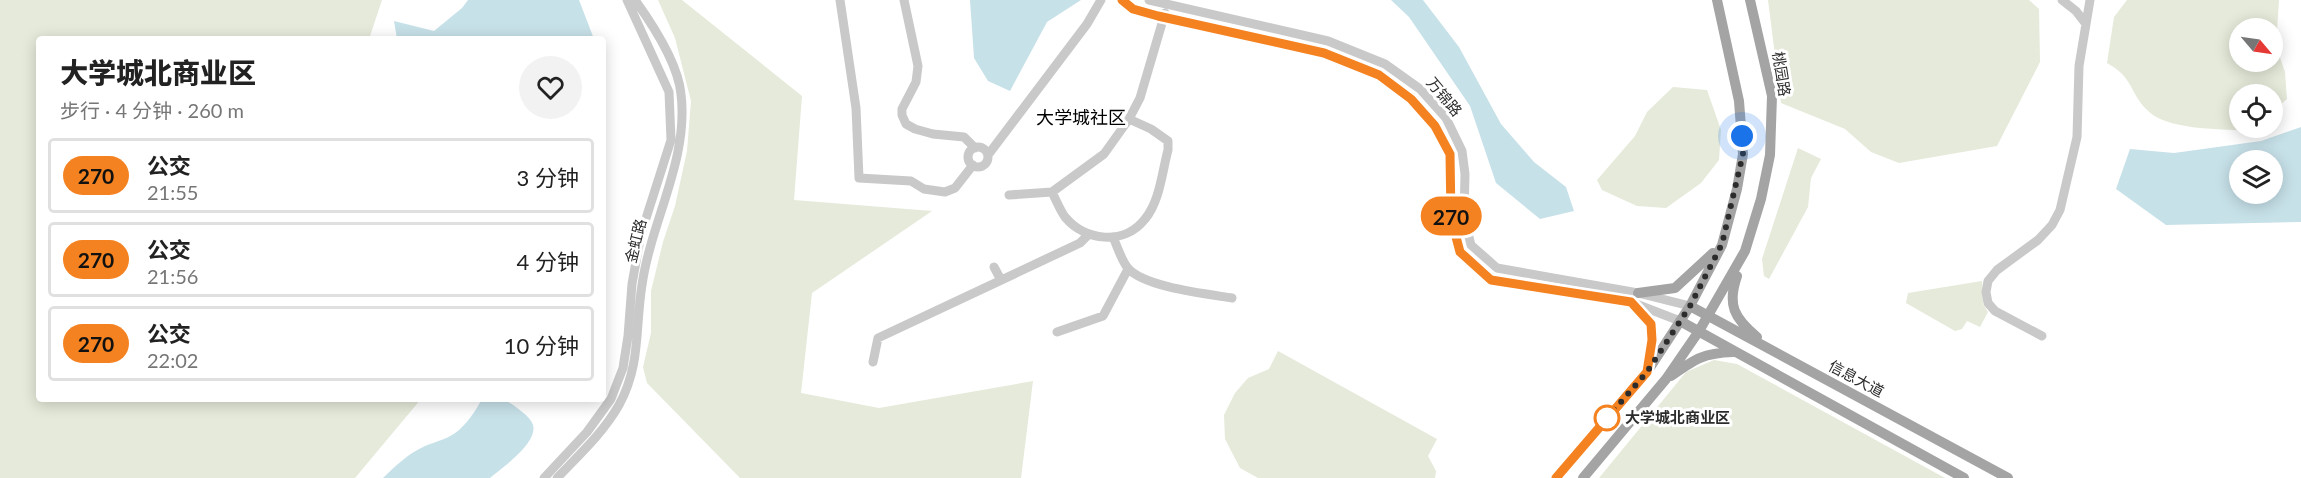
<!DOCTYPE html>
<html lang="zh">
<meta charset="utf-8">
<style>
:root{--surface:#fff;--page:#f2f2f2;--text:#222;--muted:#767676;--line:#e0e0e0}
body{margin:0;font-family:Lato,"Noto Sans SC",sans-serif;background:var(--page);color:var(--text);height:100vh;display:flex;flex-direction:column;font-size:22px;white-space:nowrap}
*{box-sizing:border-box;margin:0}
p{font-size:20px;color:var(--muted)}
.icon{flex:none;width:33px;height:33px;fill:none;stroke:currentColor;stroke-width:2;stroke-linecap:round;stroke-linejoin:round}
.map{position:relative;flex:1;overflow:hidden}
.sheet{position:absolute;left:36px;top:36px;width:570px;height:366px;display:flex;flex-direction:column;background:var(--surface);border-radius:6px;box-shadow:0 3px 15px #0003}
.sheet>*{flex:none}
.badge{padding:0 12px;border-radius:20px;font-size:21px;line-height:39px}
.needle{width:39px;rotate:119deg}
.tools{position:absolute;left:2229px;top:18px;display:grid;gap:12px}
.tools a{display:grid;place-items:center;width:54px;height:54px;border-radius:50%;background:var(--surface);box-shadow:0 3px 15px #0003;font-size:30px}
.you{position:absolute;width:30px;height:30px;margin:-15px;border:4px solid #fff;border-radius:50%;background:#1a73e8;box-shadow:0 0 0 9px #1a73e833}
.map>.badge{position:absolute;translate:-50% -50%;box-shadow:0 0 0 3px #fff}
.round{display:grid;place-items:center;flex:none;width:63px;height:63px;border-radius:32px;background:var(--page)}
.overview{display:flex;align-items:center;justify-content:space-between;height:102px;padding:0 24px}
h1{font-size:28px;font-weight:800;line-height:45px}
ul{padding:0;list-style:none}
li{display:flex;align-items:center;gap:18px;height:75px;margin:0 12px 9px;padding:0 12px;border:3px solid var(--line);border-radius:6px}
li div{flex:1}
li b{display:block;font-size:22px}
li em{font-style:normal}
li .badge{min-width:66px;font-weight:700;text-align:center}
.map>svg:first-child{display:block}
.green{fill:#e5eada;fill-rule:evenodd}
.water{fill:#c7e1e9;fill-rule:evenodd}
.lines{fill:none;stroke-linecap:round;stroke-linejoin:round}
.minor{stroke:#c9c9c9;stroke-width:9}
.major{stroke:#a4a4a4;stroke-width:10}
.line-casing{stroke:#fff;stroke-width:14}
.line{stroke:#f58220;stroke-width:9}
.walk{stroke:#2c2c2c;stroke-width:6;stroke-dasharray:0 10.8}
.stop-dot{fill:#fff;stroke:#f58220;stroke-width:3}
.labels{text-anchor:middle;stroke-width:6;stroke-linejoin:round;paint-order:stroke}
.street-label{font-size:15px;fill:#2c2c2c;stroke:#fff}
.stop-label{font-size:15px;font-weight:bold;fill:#2c2c2c;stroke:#fff;text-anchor:start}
.quarter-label{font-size:18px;fill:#000;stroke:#fff}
</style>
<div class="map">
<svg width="2301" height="478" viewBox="0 0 2301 478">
<rect width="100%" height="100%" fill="#fff"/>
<path class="green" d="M 0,0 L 382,0 L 369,39 L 39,39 L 39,399 L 421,399 L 355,478 L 0,478 Z
M 658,0 L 682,0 L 802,96 L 794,200 L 932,211 L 812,293 L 801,393 L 879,408 L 1033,381 L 1021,478 L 740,478 L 647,383 L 643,367 L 651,333 L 651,291 L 663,242 L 675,206 L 687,151 L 691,101 L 675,38 Z
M 1768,0 L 2029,0 L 2039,9 L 2040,62 L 1997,146 L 1899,163 L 1871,152 L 1845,129 L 1781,103 Z
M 2127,0 L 2279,0 L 2276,46 L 2285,72 L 2287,99 L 2273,111 L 2272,94 L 2240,94 L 2240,128 L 2251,128 L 2246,131 C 2218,128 2166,131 2146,109 C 2129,91 2133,77 2107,63 L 2114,17 ZM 2240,28 L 2272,28 L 2272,62 L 2240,62 Z
M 1673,87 L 1707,90 L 1721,130 L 1719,160 L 1701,183 L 1666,208 L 1637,206 L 1602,190 L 1597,180 L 1635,136 L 1647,112 Z
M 1798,148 L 1821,159 L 1811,178 L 1808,207 L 1769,279 L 1764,276 L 1762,259 Z
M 1982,281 L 1983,304 L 1988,312 L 1980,327 L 1967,321 L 1962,329 L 1955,331 L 1906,303 L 1908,293 Z
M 1278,351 L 1437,439 L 1428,456 L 1436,471 L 1435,478 L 1258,478 L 1240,468 L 1225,439 L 1224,415 L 1235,393 L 1248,378 L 1269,369 Z
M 1714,360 L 1737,364 L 1945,478 L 1599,478 L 1686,372 Z"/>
<path class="water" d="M 468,0 L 579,0 L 594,39 L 397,39 L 394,21 L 434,31 L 462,8 Z
M 970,0 L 1081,0 L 1047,22 L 1010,91 L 988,81 L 974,58 Z
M 1391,0 L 1423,0 L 1459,47 L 1501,124 L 1534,162 L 1566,187 L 1574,211 L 1540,219 L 1496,183 L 1470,106 L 1409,17 Z
M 2301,127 L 2301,222 L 2166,225 L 2116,189 L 2130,149 L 2174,153 L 2261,141 ZM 2272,160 L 2272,194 L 2240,194 L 2240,160 Z
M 482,399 C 501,399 506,398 521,411 C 526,415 531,419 533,425 C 538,443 502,468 490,478 L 383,478 C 395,466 409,453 425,446 C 437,441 449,439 459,430 C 469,421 476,410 482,399 Z"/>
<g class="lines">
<path class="minor" d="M 840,0 L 856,108 L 859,178 L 911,181 L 924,189 L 945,192 L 955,188 L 973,165
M 904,0 L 918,66 L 916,82 L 902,109 L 902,115 L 906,124 L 915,129 L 933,134 L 964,137 L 975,148
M 1122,0 L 1133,9 L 1158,16 L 1324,53 L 1379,75 L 1411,99 L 1435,126 L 1450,155 L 1451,218 L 1460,252 L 1491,281 L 1631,302 L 1680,321
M 1149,0 L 1328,41 L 1385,64 L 1420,89 L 1446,118 L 1462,151 L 1465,174 L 1464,217 L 1471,245 L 1497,268 L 1638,293 L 1690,306
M 2062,0 L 2076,11 L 2086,24
M968 157a10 10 0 1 1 20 0a10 10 0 1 1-20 0Z
M 988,155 L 1087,24 L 1101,0
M 1052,192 C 1056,200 1060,210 1065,217 C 1085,241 1124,246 1145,219 C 1160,201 1162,172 1168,150 L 1168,141 L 1151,129 L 1129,119
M 1009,195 L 1052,192 L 1104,154 L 1129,119 L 1140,98 L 1165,13
M 1113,237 C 1117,246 1121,259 1127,267 C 1142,287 1207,294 1232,298
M 994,267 L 1001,280
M 1635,306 C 1658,328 1651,341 1648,370
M 1057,332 L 1103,316 L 1128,269
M 2042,336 L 1995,311 L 1988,303 L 1986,292 L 1988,281 L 1997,270 L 2038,240 L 2052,225 L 2060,210 L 2077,137 L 2079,66 L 2090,0
M 873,362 L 878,338 L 1080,243 L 1088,235
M 544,478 L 587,432 L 611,399 L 623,368 L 628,336 L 632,284 L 641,234 L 671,140 L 669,92 L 627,0
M 557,478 C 579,455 603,433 619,405 C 641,365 635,328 642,285 C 651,221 689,160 681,94 C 678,63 653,25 635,0"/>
<path class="major" d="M 1737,276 C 1727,305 1734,318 1757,337
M 1638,293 L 1675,288 L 1713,253
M 1690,306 L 2008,478
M 1680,321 L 1964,478
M 1671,376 C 1695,359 1703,353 1733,352
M 1556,478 L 1647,372 L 1690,306 L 1722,245 L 1737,189 L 1743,154 L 1739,101 L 1717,0
M 1583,478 L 1666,379 L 1699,331 L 1745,251 L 1761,199 L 1770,155 L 1772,96 L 1750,0"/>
</g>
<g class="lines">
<g class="line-casing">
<path id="line" d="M 1122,0 L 1133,9 L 1158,16 L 1324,53 L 1379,75 L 1411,99 L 1435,126 L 1450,154 L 1451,218 L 1460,252 L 1491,280 L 1631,302 L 1651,324 L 1652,340 L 1647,372 L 1556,478"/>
</g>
<use href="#line" class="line"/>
<path class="walk" d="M 1607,418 L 1647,372 L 1690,306 L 1722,244 L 1743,154 L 1742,136"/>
</g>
<circle class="stop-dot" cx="1607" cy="418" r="12"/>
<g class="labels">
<g class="street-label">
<text transform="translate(1781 74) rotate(81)" y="5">桃园路</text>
<text transform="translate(1444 97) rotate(50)" y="5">万锦路</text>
<text transform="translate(636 241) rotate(-76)" y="5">金虹路</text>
<text transform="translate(1856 379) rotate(28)" y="5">信息大道</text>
</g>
<g class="stop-label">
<text x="1625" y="423">大学城北商业区</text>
</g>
<g class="quarter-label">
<text x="1081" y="124">大学城社区</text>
</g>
</g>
</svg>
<div class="tools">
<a><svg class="needle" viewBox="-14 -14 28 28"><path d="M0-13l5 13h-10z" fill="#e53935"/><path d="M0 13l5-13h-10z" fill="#767676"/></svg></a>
<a><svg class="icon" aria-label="locate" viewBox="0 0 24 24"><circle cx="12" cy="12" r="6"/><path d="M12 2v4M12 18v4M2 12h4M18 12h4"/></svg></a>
<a><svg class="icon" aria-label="layers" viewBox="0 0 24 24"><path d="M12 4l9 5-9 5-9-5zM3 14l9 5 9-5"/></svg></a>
</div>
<div class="you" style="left:1742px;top:136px"></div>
<b class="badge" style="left:1451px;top:216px;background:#f58220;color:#111">270</b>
<section class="sheet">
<div class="overview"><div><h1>大学城北商业区</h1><p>步行 · 4 分钟 · 260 m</p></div><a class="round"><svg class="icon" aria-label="heart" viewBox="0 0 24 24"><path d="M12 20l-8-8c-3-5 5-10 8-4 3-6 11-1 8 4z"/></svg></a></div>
<ul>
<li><span class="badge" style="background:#f58220;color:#111">270</span><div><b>公交</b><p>21:55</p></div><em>3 分钟</em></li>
<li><span class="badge" style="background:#f58220;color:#111">270</span><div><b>公交</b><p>21:56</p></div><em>4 分钟</em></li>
<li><span class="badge" style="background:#f58220;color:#111">270</span><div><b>公交</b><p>22:02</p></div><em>10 分钟</em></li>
</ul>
</section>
</div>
